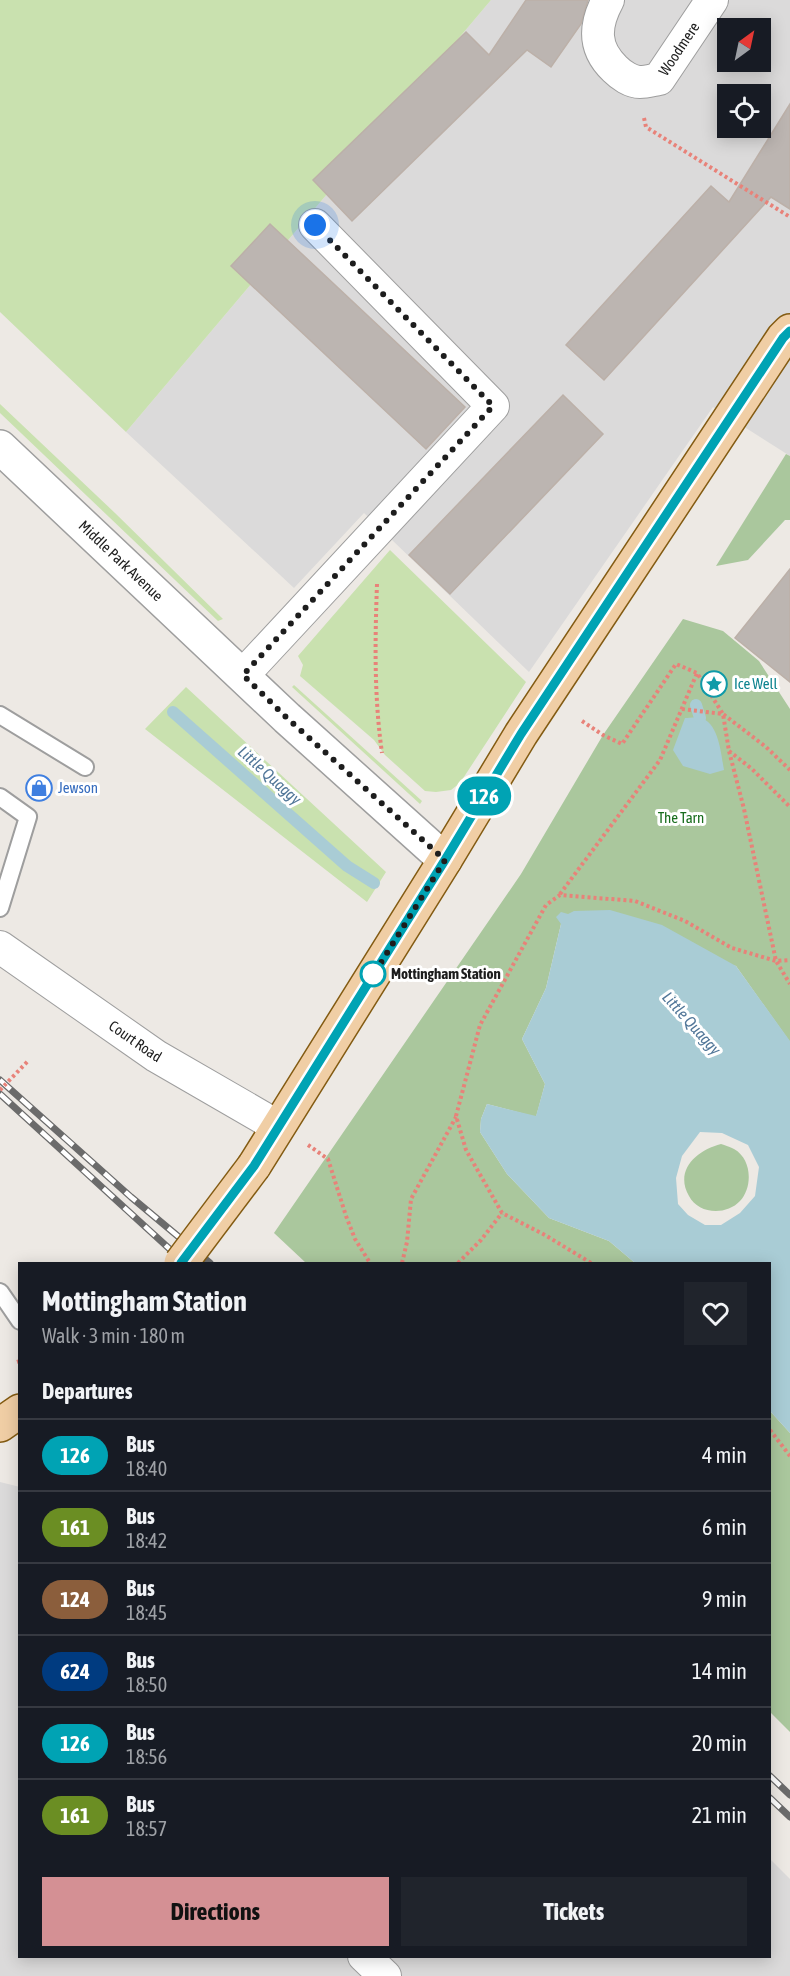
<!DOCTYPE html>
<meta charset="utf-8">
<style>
:root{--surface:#171b24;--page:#20242c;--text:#f1f3f6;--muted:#9ea1a6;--line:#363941;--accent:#d49094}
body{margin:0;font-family:"Asap Condensed",sans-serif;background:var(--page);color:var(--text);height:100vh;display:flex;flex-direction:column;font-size:22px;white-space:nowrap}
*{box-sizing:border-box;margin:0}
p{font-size:20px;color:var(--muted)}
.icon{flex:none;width:33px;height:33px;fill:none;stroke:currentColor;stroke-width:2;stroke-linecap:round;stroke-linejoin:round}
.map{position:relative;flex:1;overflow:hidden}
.sheet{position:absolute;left:18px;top:1262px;width:753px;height:696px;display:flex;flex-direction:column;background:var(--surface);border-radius:0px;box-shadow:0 3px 15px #0003}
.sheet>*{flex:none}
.badge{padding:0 12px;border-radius:20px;font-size:21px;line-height:39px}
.needle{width:39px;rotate:33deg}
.buttons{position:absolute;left:717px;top:18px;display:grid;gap:12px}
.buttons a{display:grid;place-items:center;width:54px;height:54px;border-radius:0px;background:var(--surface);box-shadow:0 3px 15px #0003;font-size:30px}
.you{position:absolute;width:30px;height:30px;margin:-15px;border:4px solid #fff;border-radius:50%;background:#1a73e8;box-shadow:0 0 0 9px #1a73e833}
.map>.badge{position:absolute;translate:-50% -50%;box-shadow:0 0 0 3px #fff}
h2{padding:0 24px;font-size:22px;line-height:54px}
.round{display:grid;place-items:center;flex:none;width:63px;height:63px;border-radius:0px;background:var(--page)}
.summary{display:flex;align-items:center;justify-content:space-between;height:102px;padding:0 24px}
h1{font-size:28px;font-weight:700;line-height:45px}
.action{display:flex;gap:12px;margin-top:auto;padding:12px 24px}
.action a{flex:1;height:69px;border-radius:0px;background:var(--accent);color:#111;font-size:24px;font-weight:700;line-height:69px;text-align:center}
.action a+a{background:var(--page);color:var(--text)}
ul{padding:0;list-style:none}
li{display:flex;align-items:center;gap:18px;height:72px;padding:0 24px;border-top:2px solid var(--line)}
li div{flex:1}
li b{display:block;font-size:22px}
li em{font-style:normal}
li .badge{min-width:66px;font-weight:700;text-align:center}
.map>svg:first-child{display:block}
.residential{fill:#dbdada;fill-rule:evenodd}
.grass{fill:#c9e1af}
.forest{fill:#aac79d}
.water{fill:#a9ccd5;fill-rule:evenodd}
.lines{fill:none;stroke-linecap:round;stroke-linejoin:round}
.stream{stroke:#a9ccd5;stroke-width:12}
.building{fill:#bcb5b1;stroke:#bcb0a8;stroke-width:1.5}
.service-casing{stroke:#9e9e9e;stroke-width:20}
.minor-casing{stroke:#9e9e9e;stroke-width:34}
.tertiary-casing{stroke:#9e9e9e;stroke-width:36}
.primary-casing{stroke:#835b12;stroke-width:36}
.path{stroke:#e88279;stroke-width:4;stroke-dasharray:3 3;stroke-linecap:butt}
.service{stroke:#fff;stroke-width:16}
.minor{stroke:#fff;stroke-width:32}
.tertiary{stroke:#fff;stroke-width:33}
.primary{stroke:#f0cea5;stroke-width:33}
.rail-casing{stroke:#6b6b6b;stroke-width:7}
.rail{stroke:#fff;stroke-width:4.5;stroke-dasharray:14;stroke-linecap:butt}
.primary-bridge-casing{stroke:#835b12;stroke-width:36;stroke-linecap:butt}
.path-bridge{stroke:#e88279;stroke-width:4;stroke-dasharray:3 3;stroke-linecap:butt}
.primary-bridge{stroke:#f0cea5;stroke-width:33}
.line-casing{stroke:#fff;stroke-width:14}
.line{stroke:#00a3b4;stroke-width:9}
.walk{stroke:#1d1d1d;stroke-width:6;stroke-dasharray:0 10.8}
.stop-dot{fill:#fff;stroke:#00a3b4;stroke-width:3}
.labels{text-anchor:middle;stroke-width:6;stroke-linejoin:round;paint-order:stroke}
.street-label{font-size:15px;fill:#1d1d1d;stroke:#fff}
.culture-label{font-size:15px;fill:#0d838f;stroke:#fff;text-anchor:start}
.shop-label{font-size:15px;fill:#366cbe;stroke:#fff;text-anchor:start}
.park-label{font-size:15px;fill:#186d1d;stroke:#fff}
.stop-label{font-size:15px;font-weight:bold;fill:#1d1d1d;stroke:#fff;text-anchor:start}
.water-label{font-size:16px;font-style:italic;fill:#527799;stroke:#fff}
</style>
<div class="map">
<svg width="790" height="1976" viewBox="0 0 790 1976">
<rect width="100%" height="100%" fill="#ede9e4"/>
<path class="residential" d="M 491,0 L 790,0 L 790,456 L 713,407 L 529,672 L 364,513 L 294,588 L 126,432 ZM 728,28 L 760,28 L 760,62 L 728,62 ZM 728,94 L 760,94 L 760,128 L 728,128 Z
M 0,1482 L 20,1487 L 20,1956 L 770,1956 L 770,1859 L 790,1879 L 790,1976 L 0,1976 Z"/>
<path class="grass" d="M 0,0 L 491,0 L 126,432 L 0,312 Z
M 0,404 L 115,513 L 223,619 L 218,621 L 0,413 Z
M 390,550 L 526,682 L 460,783 L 451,790 L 436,792 L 425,791 L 385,755 L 374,740 L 300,676 L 303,665 L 298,656 Z
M 294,685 L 422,801 L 420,804 L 292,687 Z
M 186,687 L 386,872 L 367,902 L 145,729 Z"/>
<path class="forest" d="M 786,454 L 790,456 L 790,520 L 785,520 L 748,560 L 716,566 Z
M 683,619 L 723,631 L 759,661 L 790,709 L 790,1042 L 736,966 L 561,924 L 546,988 L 522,1039 L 545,1084 L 536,1117 L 487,1104 L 481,1119 L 480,1132 L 507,1174 L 549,1218 L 609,1241 L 635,1263 L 306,1263 L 274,1233 L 521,874 L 603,735 Z
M 721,1144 C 725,1145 730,1147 734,1149 C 752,1159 753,1187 740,1201 C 726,1216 698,1214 689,1196 C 674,1170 697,1150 721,1144 Z
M 770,1411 L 790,1433 L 790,1732 L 770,1712 Z"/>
<path class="water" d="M 685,718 C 689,718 696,717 700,718 C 719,722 721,754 724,770 L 710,774 L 683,766 L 673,750 Z
M 610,910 L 662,925 L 736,966 L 790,1041 L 790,1433 L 770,1411 L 770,1263 L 635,1263 L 609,1241 L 549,1218 L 507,1174 L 480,1132 L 481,1119 L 487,1104 L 536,1116 L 545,1084 L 522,1039 L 546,988 L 561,924 L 556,917 L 561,912 L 568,914 L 574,911 ZM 700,1132 L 722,1133 L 748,1145 L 759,1167 L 755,1196 L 740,1213 L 721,1225 L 705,1225 L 688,1215 L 678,1204 L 676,1178 L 682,1156 Z"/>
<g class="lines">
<path class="stream" d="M 696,705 L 700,718
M 173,712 L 347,866 L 374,883"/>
</g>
<path class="building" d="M 526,0 L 588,0 L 581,24 L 551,67 L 527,50 L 352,221 L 313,180 L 466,32 L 489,55 Z
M 790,104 L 790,209 L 771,197 L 604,380 L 566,345 L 711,186 L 729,202 Z
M 270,224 L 465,407 L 426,449 L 231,266 Z
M 563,395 L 603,434 L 450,594 L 409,555 Z
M 790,569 L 790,682 L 735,638 Z"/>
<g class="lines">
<g class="service-casing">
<path id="service" d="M 0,715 L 85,767
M 0,797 L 28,817 L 0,908
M 0,1292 L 20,1321"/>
</g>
<g class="minor-casing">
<g id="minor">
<path id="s1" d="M 608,0 C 594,26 593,48 615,69 C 621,75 631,82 640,82 C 646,82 653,80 659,79 L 712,0"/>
<path d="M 243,675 L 493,406 L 315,225"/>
<path id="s2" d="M 0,947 L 156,1056 L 277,1126"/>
<path d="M 364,1956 L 385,1976"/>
</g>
</g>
<g class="tertiary-casing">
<g id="tertiary">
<path id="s3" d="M 0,447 L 287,718 L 445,860"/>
</g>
</g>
<g class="primary-casing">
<path id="primary" d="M 254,1166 L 445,860 L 521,734 L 783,338 L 790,331
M 0,1425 L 20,1411"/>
</g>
<path class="path" d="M 644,118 L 646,127 L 790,217
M 377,584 C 375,640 374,697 382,753
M 682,709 L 723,714 L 766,747 L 790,770
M 582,721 L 603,735 L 622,744 L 676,664 L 697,673 L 723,714 L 729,751 L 744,809 L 776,961 L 790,984
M 729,751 L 752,769 L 790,807
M 560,894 L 660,760 L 697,673
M 308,1145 L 328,1159 L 346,1216 L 355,1239 L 370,1263
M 402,1263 L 407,1242 L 411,1199 L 456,1117
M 458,1263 L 481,1240 L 502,1213
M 591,1263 L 545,1235 L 502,1213 L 466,1150 L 456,1116 L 480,1025 L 546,905 L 560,895 L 635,901 L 685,921 L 732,948 L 776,961 L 790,960
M 17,1362 L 20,1361
M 770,1430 L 790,1456"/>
<use href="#service" class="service"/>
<use href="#minor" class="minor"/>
<use href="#tertiary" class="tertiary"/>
<use href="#primary" class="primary"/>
<g class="rail-casing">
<path id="rail" d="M 0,1080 L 131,1197 L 210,1263
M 0,1094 L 185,1263
M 770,1776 L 790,1795
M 770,1798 L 790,1817"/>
</g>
<use href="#rail" class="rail"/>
<g class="primary-bridge-casing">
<path id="primary-bridge" d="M 181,1263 L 254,1166"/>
</g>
<path class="path-bridge" d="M 0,1090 L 28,1061"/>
<use href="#primary-bridge" class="primary-bridge"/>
</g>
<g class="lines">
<g class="line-casing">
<path id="line" d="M 181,1263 L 254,1166 L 445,860 L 521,734 L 783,338 L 790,331"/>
</g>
<use href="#line" class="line"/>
<path class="walk" d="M 315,225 L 493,406 L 243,675 L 287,718 L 445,860 L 372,977 L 373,974"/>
</g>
<defs>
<g id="sight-ring" transform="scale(1.35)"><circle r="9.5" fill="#fff" stroke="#0f9aa8" stroke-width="1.5"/><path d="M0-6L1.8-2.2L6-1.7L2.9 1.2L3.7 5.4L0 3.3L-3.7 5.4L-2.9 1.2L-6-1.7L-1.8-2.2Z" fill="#0f9aa8"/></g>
<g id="shop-ring" transform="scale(1.35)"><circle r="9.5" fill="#fff" stroke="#3f7fe0" stroke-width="1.5"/><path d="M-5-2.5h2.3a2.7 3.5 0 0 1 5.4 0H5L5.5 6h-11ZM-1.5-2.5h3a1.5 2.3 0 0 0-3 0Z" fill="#3f7fe0"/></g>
</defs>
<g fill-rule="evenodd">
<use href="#sight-ring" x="714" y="684"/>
<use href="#shop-ring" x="39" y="788"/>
</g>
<circle class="stop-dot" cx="373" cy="974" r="12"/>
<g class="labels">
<g class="street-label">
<text dy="5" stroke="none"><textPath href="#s1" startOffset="160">Woodmere</textPath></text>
<text dy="5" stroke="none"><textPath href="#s3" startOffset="166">Middle Park Avenue</textPath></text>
<text dy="5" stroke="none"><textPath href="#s2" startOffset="165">Court Road</textPath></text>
</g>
<g class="culture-label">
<text x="734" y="689">Ice Well</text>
</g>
<g class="shop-label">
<text x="58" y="793">Jewson</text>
</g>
<g class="park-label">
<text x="681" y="823">The Tarn</text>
</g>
<g class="stop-label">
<text x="391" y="979">Mottingham Station</text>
</g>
<g class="water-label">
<text transform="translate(270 775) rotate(42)" y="6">Little Quaggy</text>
<text transform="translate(692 1023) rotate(48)" y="6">Little Quaggy</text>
</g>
</g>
</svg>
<div class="buttons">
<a><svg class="needle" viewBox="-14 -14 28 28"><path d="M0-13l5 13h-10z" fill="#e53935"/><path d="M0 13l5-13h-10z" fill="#9ea1a6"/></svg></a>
<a><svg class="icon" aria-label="locate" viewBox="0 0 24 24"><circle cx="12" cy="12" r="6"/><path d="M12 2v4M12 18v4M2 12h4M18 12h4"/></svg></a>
</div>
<div class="you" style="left:315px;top:225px"></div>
<b class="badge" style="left:484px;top:796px;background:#00a3b4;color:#fff">126</b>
<section class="sheet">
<div class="summary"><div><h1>Mottingham Station</h1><p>Walk · 3 min · 180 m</p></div><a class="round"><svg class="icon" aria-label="heart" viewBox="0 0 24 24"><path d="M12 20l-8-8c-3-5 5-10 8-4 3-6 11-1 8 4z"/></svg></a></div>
<h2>Departures</h2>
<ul>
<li><span class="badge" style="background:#00a3b4;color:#fff">126</span><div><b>Bus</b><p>18:40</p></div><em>4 min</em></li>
<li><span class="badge" style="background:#6b8e23;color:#fff">161</span><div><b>Bus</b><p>18:42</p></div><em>6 min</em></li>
<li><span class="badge" style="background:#8b5e3c;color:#fff">124</span><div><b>Bus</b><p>18:45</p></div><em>9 min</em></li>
<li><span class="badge" style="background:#003b80;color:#fff">624</span><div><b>Bus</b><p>18:50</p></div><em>14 min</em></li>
<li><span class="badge" style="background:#00a3b4;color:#fff">126</span><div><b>Bus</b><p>18:56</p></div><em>20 min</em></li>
<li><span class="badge" style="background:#6b8e23;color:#fff">161</span><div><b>Bus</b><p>18:57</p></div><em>21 min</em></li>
</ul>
<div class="action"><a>Directions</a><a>Tickets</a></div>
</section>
</div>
